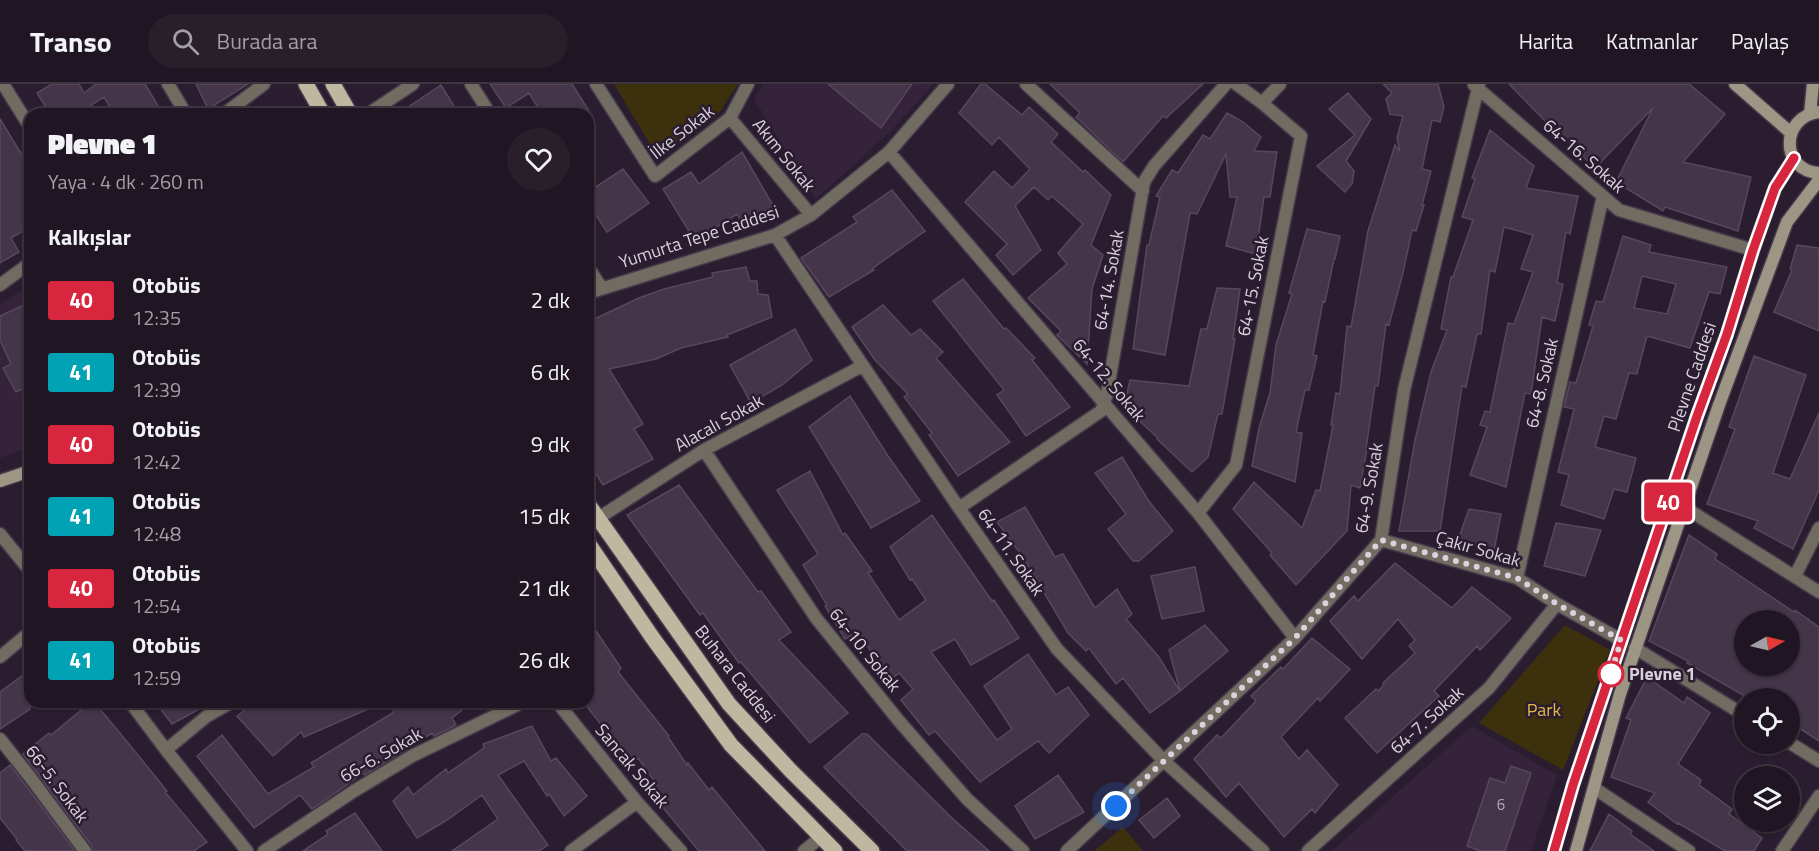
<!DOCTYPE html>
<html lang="tr">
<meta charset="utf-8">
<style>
:root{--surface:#201623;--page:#281f2b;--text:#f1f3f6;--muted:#a29fa6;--line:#3d3541}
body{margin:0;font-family:"Titillium Web",sans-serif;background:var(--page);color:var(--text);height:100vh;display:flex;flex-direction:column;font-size:22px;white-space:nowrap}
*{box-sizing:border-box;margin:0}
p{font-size:20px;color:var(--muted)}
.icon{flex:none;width:33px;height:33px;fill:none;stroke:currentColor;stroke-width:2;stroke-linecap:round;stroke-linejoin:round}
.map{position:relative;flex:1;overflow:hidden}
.panel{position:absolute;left:24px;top:24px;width:570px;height:600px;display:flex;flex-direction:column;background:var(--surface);border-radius:18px;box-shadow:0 2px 4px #0004,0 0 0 2px var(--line)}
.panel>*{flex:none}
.badge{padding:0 12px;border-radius:4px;font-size:21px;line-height:39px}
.needle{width:39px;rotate:82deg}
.fabs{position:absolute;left:1734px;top:526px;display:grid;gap:12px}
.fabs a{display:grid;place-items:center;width:66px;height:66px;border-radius:50%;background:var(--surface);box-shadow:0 2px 4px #0004,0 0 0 2px var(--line);font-size:30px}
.you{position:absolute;width:30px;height:30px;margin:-15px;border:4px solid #fff;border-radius:50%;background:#1a73e8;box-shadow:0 0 0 9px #1a73e833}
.map>.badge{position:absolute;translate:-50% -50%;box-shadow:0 0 0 3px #fff}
h2{padding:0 24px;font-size:22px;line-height:54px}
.round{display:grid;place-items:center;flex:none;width:63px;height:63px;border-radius:32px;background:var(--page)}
.headline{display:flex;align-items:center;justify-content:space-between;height:102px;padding:0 24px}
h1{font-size:28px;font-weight:800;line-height:45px}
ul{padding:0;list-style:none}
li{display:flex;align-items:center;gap:18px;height:72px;padding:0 24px}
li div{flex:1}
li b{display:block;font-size:22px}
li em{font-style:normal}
li .badge{min-width:66px;font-weight:700;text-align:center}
header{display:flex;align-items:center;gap:36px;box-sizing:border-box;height:84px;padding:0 30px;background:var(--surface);border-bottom:2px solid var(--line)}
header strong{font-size:28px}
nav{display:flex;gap:33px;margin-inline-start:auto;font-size:21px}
.search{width:420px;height:54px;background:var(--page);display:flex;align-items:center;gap:15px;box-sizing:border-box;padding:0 21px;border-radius:33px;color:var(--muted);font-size:22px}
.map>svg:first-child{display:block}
.built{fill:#35233b}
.green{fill:#3d300c}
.building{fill:#443549;stroke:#57485d;stroke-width:1.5;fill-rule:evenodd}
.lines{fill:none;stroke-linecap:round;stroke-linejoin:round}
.street-casing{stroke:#463a4b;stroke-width:15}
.secondary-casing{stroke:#463a4b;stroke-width:15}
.primary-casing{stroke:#463a4b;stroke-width:18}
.street{stroke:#716c61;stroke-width:12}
.secondary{stroke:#9d9685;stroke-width:12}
.primary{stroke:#c0b7a0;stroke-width:15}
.line-casing{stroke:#fff;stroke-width:14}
.line{stroke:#d7263d;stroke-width:9}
.walk{stroke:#dad1dd;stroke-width:6;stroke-dasharray:0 10.8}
.stop-dot{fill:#fff;stroke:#d7263d;stroke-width:3}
.labels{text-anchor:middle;stroke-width:5;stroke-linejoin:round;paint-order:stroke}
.number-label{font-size:15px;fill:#b4aab8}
.street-label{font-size:18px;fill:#dad1dd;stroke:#2a1d2f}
.stop-label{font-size:18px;font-weight:bold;fill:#dad1dd;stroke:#2a1d2f;text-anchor:start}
.park-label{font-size:18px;fill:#e4b945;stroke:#2a1d2f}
</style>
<header>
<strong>Transo</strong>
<div class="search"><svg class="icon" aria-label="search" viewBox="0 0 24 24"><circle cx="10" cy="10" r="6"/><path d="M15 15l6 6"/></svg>Burada ara</div>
<nav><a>Harita</a><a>Katmanlar</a><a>Paylaş</a></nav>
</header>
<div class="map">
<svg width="1819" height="767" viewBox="0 0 1819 767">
<rect width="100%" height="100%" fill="#2a1d2f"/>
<path class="built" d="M 763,0 L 934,0 L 890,48 L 816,115 L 754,15 Z
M 30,201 L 30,363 L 0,374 L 0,220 Z
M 1472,642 L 1557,691 L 1531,767 L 1332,767 Z"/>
<path class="green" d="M 614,0 L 738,0 L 717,32 L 657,72 Z
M 1565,541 L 1610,566 L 1563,686 L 1479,639 Z
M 1123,743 L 1143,767 L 1094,767 Z"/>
<path class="building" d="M 52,0 L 79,0 L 84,9 L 96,0 L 145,0 L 163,30 L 114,30 L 104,13 L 77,30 L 50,30 L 37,9 Z
M 196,0 L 248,0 L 208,25 Z
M 490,0 L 572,0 L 591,30 L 542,30 L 529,9 L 506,24 Z
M 828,0 L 912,0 L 881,44 Z
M 981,0 L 985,0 L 1022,31 L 1029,23 L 1058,50 L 1051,58 L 1083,88 L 1085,86 L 1111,111 L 1091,161 L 1103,171 L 1092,205 L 1087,280 L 1057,251 L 1061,247 L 1028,214 L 1067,180 L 1058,169 L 1083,140 L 1052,112 L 1048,116 L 1034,103 L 1015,122 L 1041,166 L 1013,191 L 996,171 L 1007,160 L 965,118 L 994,87 L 1012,104 L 1030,85 L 999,53 L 992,61 L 959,29 Z
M 1050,0 L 1203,0 L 1166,34 L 1163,32 L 1123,78 L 1076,33 L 1080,29 Z
M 1383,0 L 1438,0 L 1444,23 L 1440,38 L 1432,36 L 1422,85 L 1431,87 L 1422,121 L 1424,121 L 1416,147 L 1412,146 L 1403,189 L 1389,241 L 1386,240 L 1378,302 L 1375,302 L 1366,365 L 1367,365 L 1360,404 L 1351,401 L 1347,447 L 1296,501 L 1270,471 L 1272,469 L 1233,425 L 1254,398 L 1302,444 L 1316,406 L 1320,407 L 1333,341 L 1331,341 L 1336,309 L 1340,310 L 1347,242 L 1351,243 L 1368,147 L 1395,61 L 1400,67 L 1397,54 L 1403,32 L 1390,30 L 1386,15 L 1392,9 Z
M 1509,0 L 1689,0 L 1725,30 L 1683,78 L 1751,93 L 1738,147 L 1665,123 L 1663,127 L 1616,98 L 1653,24 L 1595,84 L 1547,37 L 1546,38 Z
M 441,1 L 459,30 L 398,30 Z
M 1348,9 L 1371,35 L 1346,77 L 1354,87 L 1352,100 L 1345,108 L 1317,82 L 1355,51 L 1329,25 Z
M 1227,29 L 1243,38 L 1261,53 L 1254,67 L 1277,68 L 1270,113 L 1264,113 L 1256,170 L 1226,162 L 1237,113 L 1230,113 L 1226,70 L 1197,130 L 1190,129 L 1165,271 L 1133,265 L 1147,161 L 1149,161 L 1160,113 L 1156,112 L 1172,86 L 1178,89 L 1203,51 L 1210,55 Z
M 0,35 L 30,84 L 30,143 L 11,154 L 19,168 L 0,179 Z
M 1490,46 L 1534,82 L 1526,104 L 1578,112 L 1570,150 L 1566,148 L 1557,199 L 1563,200 L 1555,237 L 1542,233 L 1531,310 L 1525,309 L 1506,403 L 1470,391 L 1487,343 L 1480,341 L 1485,327 L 1490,328 L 1508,239 L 1514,240 L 1533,188 L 1521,185 L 1533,151 L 1504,143 L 1495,188 L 1490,186 L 1481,250 L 1477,250 L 1466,303 L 1462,302 L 1440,447 L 1399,447 L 1415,356 L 1431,288 L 1447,246 L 1441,245 L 1451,193 L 1453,193 L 1473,136 L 1462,133 L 1475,95 L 1472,94 Z
M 742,68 L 774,123 L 741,137 L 737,130 L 695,157 L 663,105 L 691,88 L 699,100 Z
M 623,85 L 649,119 L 607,148 L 588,119 L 588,108 Z
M 892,106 L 925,147 L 873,184 L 874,186 L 829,213 L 801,174 L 857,138 L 853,133 Z
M 1307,145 L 1340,152 L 1335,175 L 1334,175 L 1325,218 L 1323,217 L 1313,271 L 1317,272 L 1309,306 L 1305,306 L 1296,348 L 1302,349 L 1295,398 L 1252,382 L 1259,344 L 1270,309 L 1276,261 L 1292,210 L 1289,209 Z
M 1623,152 L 1651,161 L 1649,168 L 1727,183 L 1720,210 L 1709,208 L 1690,264 L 1647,252 L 1637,290 L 1629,289 L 1616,335 L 1604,332 L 1595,363 L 1636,374 L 1627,408 L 1614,405 L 1604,435 L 1561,421 L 1569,391 L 1558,388 L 1574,325 L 1564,323 L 1570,298 L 1576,299 L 1593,242 L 1589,241 L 1596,217 L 1603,218 ZM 1642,192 L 1676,200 L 1667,230 L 1634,224 Z
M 1797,161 L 1819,164 L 1819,247 L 1774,228 L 1792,186 L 1790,185 Z
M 746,183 L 750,197 L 757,197 L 758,210 L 768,211 L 772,233 L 727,251 L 728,253 L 681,264 L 656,275 L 609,285 L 643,340 L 634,345 L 653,375 L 603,401 L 588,377 L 588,238 L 639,214 L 664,205 L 713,193 L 712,189 Z
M 963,195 L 1004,245 L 1006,244 L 1035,274 L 1032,276 L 1070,323 L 1026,352 L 997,311 L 1004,306 L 933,217 Z
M 1217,204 L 1240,205 L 1233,255 L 1235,255 L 1222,330 L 1218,330 L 1208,373 L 1192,388 L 1157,355 L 1158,354 L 1124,323 L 1130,296 L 1189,302 L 1201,245 L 1207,245 Z
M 26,220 L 30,229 L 30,301 L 16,308 L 3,284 L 11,280 L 0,256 L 0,232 Z
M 883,221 L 911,251 L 920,245 L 943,268 L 936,274 L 1010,358 L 958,392 L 929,351 L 932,349 L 904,313 L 908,310 L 875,276 L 852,243 Z
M 795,245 L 812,276 L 782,301 L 751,319 L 730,281 Z
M 1754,272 L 1806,291 L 1773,389 L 1790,395 L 1819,329 L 1819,406 L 1793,465 L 1754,444 L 1758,437 L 1707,420 L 1735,345 L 1729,343 Z
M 850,312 L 888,372 L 920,417 L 871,444 L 809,343 Z
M 1122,373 L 1148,416 L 1173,447 L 1139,477 L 1133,477 L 1108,445 L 1126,430 L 1095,389 Z
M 810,387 L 843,451 L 845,449 L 872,487 L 868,489 L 899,536 L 926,516 L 912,495 L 910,496 L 890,463 L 932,431 L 992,517 L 994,516 L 1019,554 L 971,581 L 955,555 L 931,568 L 997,656 L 1012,645 L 984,602 L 1028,570 L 1056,611 L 1068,603 L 1089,631 L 1049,669 L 1038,657 L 980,698 L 935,647 L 929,651 L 901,616 L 913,605 L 899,589 L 889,597 L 859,548 L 845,555 L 825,522 L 827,521 L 803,481 L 818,470 L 777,406 Z
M 679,401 L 758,508 L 761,507 L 791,548 L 779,556 L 848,629 L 810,659 L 741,578 L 739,579 L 703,529 L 700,531 L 627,431 Z
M 1025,423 L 1055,473 L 1063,470 L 1095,524 L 1117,505 L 1132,530 L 1126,535 L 1158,572 L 1180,607 L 1150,629 L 1123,594 L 1116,600 L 1089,564 L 1086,567 L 1068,549 L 1023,473 L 997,438 Z
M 1469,425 L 1501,430 L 1494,467 L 1458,456 Z
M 1556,439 L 1601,446 L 1585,492 L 1544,482 Z
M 1689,451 L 1717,470 L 1715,475 L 1794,528 L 1795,526 L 1819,543 L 1819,657 L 1790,638 L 1790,615 L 1750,615 L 1687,579 L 1688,577 L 1649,557 ZM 1744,537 L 1790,537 L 1790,582 L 1744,582 Z
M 1395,479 L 1452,524 L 1472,503 L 1511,534 L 1480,566 L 1477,562 L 1434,607 L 1439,612 L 1377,669 L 1345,634 L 1376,605 L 1378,607 L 1384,601 L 1383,599 L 1415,569 L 1409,562 L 1415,556 L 1398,535 L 1362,575 L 1330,537 L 1354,512 L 1358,517 Z
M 1195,483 L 1204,527 L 1162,535 L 1151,492 Z
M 588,535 L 621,584 L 618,588 L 669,652 L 668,653 L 687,681 L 688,679 L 709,706 L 712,703 L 765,767 L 699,767 L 649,707 L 657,701 L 638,674 L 631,679 L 588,624 Z
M 1205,541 L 1228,567 L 1180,607 L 1169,566 Z
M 1312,554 L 1350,585 L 1320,617 L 1318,614 L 1281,653 L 1299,675 L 1307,666 L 1338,701 L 1315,729 L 1312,725 L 1284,753 L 1239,699 L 1226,713 L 1194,675 L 1217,651 L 1221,654 L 1256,617 L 1251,612 L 1281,583 L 1283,585 Z
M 30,586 L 30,625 L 0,645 L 0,608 Z
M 1647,593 L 1684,619 L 1687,613 L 1710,629 L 1678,680 L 1701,696 L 1699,701 L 1732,725 L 1729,730 L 1762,754 L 1754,767 L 1725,767 L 1678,739 L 1677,740 L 1648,718 L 1655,709 L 1611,693 L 1631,636 L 1626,634 Z
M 91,618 L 94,618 L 124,654 L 167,707 L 165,708 L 207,758 L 194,767 L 93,767 L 92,762 L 23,670 L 49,649 L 51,651 Z
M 155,618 L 212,618 L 172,640 Z
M 255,618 L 384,618 L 304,653 L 301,648 L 273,672 L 237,632 Z
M 389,618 L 472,618 L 452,634 L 456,641 L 434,652 L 432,649 L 365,691 L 364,689 L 312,725 L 300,711 L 254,744 L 197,672 L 222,651 L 268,710 L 314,683 L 311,679 L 394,628 Z
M 532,642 L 551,677 L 556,674 L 587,712 L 564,732 L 549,710 L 547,712 L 524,677 L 498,691 L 548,761 L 539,767 L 452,767 L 498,735 L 482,711 L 447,736 L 417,754 L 393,717 L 408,703 L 413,711 L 446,685 L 448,689 L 484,664 L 483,660 Z
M 862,650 L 867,650 L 952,734 L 989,767 L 907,767 L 824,683 Z
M 10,681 L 23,698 L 75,767 L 25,767 L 16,756 L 17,755 L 0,734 L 0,689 Z
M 1511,682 L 1531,689 L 1505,767 L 1481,767 L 1467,762 L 1490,694 L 1505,699 Z
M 1058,691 L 1084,728 L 1035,755 L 1015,722 Z
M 1167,714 L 1180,732 L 1154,754 L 1139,736 Z
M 355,729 L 382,767 L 303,767 L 328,750 L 326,747 Z
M 1609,730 L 1632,747 L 1630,750 L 1654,767 L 1590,767 Z"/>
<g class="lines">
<g class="street-casing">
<path id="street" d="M 3,0 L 30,43
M 168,0 L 186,30
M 471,0 L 490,30
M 596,0 L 655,92 L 730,34 L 748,0
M 1026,0 L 1143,107
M 1474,1 L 1619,126 L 1753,166
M 1262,19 L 1280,0
M 224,30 L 264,0
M 368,30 L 413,0
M 730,34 L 811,131
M 889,68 L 1198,429 L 1295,554
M 775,151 L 959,424 L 1057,565 L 1164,677 L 1263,767
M 588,183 L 601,203
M 0,201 L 30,179
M 588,209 L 775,151 L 811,131 L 889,68 L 948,0
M 704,366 L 816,534 L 899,637 L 967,715 L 1023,767
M 1684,423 L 1819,508
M 959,424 L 1101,327 L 1107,310 L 1144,98 L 1154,82 L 1226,0
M 1198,429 L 1236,381 L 1301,52 L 1262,19 L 1236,0
M 597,435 L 704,366 L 862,282
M 0,450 L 30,487
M 1381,456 L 1517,494 L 1557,520 L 1621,556
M 1795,492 L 1819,444
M 1517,494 L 1603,112
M 1635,564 L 1744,631
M 0,573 L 30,548
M 130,618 L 166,666 L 247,767
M 557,618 L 637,718 L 681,767
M 0,655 L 30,693 L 85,767
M 1790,659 L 1819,677
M 166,666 L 207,632 L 232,618
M 1594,704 L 1689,767
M 264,767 L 354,707 L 412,672 L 523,618
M 571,767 L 637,718
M 804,767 L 821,753
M 1067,767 L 1295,554 L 1381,456 L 1404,306 L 1479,0
M 1308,767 L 1489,604 L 1557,520
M 1782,767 L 1819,712"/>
</g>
<g class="secondary-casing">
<path id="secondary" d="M 1735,0 L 1791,49
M 1819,28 C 1780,33 1780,87 1819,89
M 1810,30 L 1813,0
M 0,397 L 30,387
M 1554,767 L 1573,701 L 1697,332 L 1727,250 L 1753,166 L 1775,104 L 1794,74
M 1576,767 L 1620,610 L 1719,321 L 1787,138 L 1819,96"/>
</g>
<g class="primary-casing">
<path id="primary" d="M 306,0 L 323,30
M 333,0 L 350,30
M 588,420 L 729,620 L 790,686 L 872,767
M 588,459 L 652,553 L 731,661 L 835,767"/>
</g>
<use href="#street" class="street"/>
<use href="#secondary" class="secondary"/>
<use href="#primary" class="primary"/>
</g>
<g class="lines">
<g class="line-casing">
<path id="line" d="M 1554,767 L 1573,701 L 1697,332 L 1727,250 L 1753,166 L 1775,104 L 1794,74"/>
</g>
<use href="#line" class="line"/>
<path class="walk" d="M 1116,722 L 1295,554 L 1381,456 L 1517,494 L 1557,520 L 1621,556 L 1611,590"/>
</g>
<circle class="stop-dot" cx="1611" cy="590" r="12"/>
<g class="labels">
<g class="number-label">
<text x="1501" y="726">6</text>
</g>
<g class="street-label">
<text transform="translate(682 48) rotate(-38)" y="6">İlke Sokak</text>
<text transform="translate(784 71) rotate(51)" y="6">Akım Sokak</text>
<text transform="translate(1584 72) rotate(41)" y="6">64-16. Sokak</text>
<text transform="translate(699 153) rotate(-18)" y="6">Yumurta Tepe Caddesi</text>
<text transform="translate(1109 196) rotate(-80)" y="6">64-14. Sokak</text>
<text transform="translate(1253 202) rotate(-79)" y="6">64-15. Sokak</text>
<text transform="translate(1692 293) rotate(-71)" y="6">Plevne Caddesi</text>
<text transform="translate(1109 296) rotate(50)" y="6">64-12. Sokak</text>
<text transform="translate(1542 299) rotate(-77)" y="6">64-8. Sokak</text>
<text transform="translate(719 339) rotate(-29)" y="6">Alacalı Sokak</text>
<text transform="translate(1369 404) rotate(-80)" y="6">64-9. Sokak</text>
<text transform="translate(1478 465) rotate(16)" y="6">Çakır Sokak</text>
<text transform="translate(1011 468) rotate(55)" y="6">64-11. Sokak</text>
<text transform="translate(865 566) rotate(51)" y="6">64-10. Sokak</text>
<text transform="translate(735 590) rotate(52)" y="6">Buhara Caddesi</text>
<text transform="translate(1427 636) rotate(-42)" y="6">64-7. Sokak</text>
<text transform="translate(381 671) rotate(-30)" y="6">66-6. Sokak</text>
<text transform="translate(632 682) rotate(50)" y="6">Sancak Sokak</text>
<text transform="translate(57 700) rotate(53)" y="6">66-5. Sokak</text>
</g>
<g class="stop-label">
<text x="1629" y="596">Plevne 1</text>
</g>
<g class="park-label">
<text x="1544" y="632">Park</text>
</g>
</g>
</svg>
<div class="fabs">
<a><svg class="needle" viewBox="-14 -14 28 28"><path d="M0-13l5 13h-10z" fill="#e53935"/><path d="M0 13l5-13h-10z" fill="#a29fa6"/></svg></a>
<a><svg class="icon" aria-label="locate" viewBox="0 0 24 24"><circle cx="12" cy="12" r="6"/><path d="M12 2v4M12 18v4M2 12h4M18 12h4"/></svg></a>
<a><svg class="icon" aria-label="layers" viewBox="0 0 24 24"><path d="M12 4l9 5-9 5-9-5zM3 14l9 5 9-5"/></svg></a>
</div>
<div class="you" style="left:1116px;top:722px"></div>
<b class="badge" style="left:1668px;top:418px;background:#d7263d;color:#fff">40</b>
<section class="panel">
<div class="headline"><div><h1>Plevne 1</h1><p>Yaya · 4 dk · 260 m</p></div><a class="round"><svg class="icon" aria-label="heart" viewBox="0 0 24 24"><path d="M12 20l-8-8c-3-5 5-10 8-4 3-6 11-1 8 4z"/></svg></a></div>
<h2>Kalkışlar</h2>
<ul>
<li><span class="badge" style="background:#d7263d;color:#fff">40</span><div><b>Otobüs</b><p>12:35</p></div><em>2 dk</em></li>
<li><span class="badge" style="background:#00a3b4;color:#fff">41</span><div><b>Otobüs</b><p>12:39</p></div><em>6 dk</em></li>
<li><span class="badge" style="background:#d7263d;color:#fff">40</span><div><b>Otobüs</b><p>12:42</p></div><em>9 dk</em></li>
<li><span class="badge" style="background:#00a3b4;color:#fff">41</span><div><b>Otobüs</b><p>12:48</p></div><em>15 dk</em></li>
<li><span class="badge" style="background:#d7263d;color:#fff">40</span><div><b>Otobüs</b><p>12:54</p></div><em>21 dk</em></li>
<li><span class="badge" style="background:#00a3b4;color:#fff">41</span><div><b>Otobüs</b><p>12:59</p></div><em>26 dk</em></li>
</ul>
</section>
</div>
